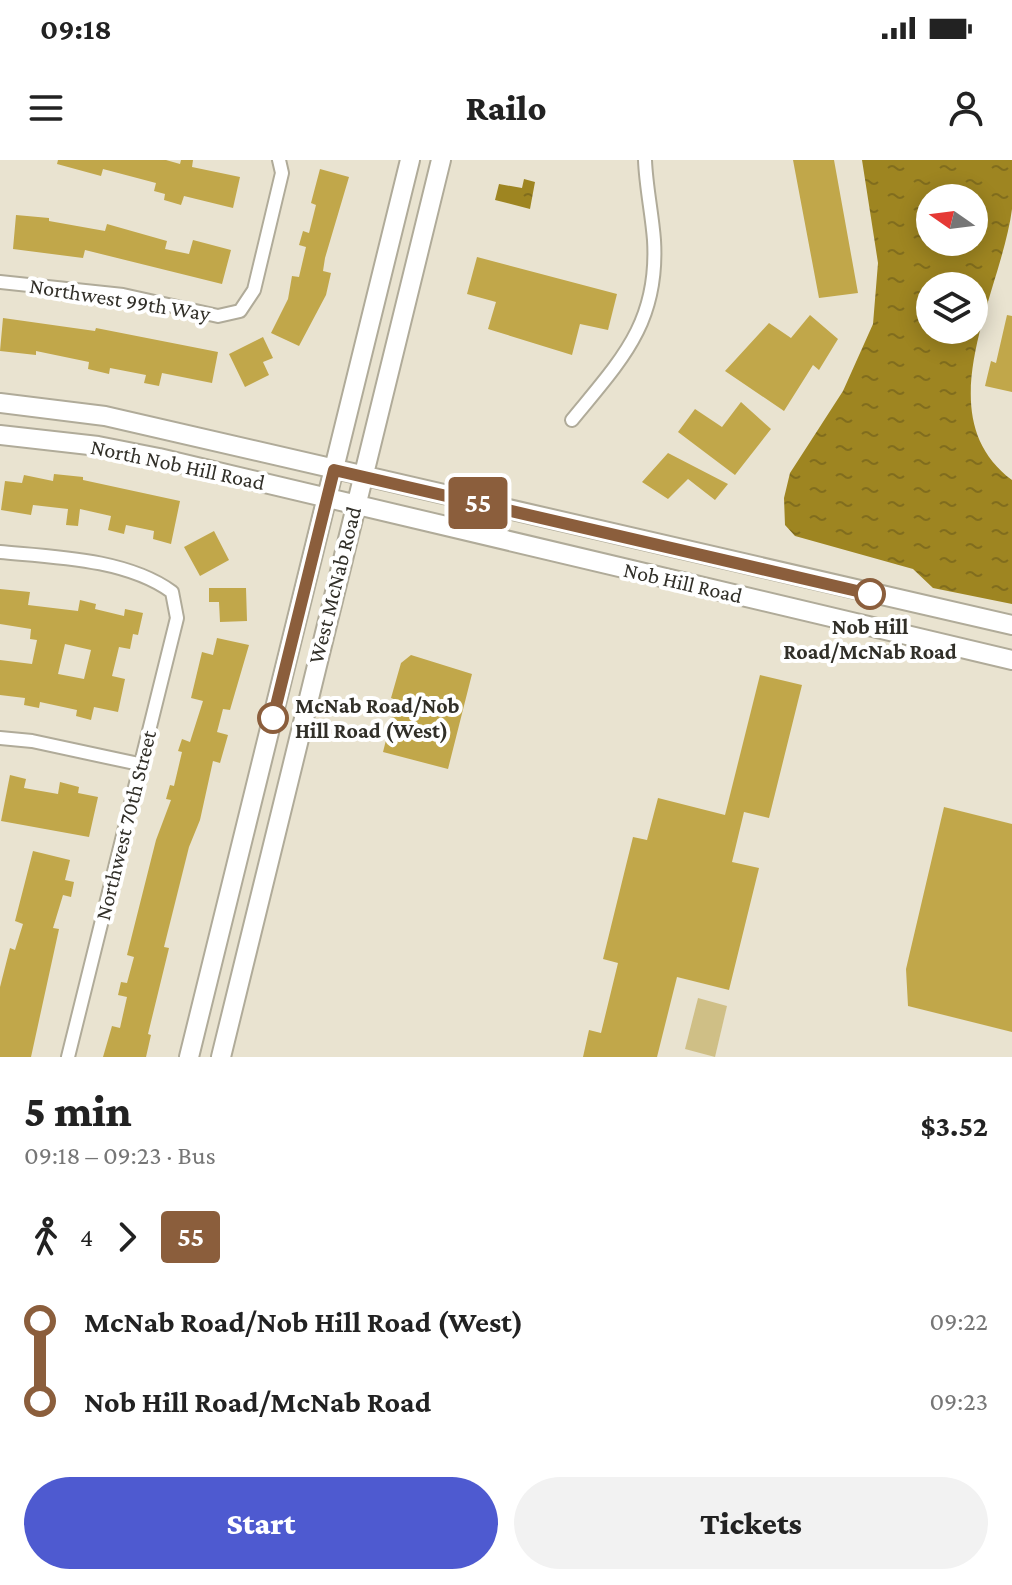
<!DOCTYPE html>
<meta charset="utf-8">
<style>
:root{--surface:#fff;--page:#f2f2f2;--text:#222;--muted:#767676;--accent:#4e5ad0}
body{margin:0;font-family:"Crimson Pro",serif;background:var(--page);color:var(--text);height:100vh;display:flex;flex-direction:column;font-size:30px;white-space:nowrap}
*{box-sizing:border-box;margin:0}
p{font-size:26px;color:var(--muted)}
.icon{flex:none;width:44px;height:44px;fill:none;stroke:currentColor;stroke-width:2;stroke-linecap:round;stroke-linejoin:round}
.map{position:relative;height:897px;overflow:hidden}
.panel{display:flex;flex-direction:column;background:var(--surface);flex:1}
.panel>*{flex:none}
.badge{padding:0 16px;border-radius:6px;font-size:28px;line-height:52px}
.needle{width:52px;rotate:284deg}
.buttons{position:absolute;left:916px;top:24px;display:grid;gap:16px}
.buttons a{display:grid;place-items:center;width:72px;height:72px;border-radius:50%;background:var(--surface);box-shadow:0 4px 20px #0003;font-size:40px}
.map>.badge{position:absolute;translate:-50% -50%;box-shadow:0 0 0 4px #fff}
.legs{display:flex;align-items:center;gap:12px;height:88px;padding:0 24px;font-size:26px}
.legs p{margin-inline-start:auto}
.head{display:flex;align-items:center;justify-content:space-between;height:136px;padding:0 24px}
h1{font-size:44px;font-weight:800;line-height:60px}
.cta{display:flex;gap:16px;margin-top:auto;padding:16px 24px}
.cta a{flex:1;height:92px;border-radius:48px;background:var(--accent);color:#fff;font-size:32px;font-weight:800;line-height:92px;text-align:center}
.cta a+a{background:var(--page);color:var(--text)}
ul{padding:0 24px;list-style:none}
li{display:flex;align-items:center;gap:28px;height:80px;font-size:30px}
li i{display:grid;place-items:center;width:12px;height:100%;margin:0 10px;background:currentColor}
li i::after{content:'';width:20px;height:20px;margin:-10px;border:6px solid;border-radius:50%;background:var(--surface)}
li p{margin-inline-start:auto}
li:first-child i{background:linear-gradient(#0000 50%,currentColor 0)}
li:last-child i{background:linear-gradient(currentColor 50%,#0000 0)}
.status{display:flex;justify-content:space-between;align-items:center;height:56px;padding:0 40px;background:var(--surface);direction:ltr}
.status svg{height:22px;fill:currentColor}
header{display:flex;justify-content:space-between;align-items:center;height:104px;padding:0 24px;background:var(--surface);font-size:36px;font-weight:800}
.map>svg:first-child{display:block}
.park{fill:#cfbf86}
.water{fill:url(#water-ripples);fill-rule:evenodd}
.building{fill:#c1a74a;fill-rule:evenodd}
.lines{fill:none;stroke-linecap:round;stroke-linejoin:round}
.street-casing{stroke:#b0ab99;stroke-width:16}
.secondary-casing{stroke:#b0ab99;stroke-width:22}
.street{stroke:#fff;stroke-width:12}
.secondary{stroke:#fff;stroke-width:18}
.line-1-casing{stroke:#fff;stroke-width:18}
.line-1{stroke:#8b5e3c;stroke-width:12}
.stop-1-dot{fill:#fff;stroke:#8b5e3c;stroke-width:4}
.labels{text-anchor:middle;stroke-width:8;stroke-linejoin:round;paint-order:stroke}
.street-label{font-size:22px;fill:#312f28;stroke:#fff}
.stop-label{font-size:22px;font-weight:bold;fill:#312f28;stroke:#fff}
</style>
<div class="status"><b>09:18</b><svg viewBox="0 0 49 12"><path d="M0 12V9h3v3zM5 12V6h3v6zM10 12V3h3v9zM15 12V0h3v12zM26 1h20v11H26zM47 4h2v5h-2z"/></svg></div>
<header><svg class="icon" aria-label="menu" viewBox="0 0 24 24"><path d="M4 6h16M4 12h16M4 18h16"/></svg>Railo<svg class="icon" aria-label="person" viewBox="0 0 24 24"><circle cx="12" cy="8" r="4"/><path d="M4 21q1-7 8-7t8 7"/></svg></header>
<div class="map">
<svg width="1012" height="897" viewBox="0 0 1012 897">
<defs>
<pattern id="water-ripples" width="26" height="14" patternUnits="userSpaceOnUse" patternTransform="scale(2)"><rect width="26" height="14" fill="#9e8521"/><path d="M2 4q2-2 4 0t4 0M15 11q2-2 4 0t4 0" fill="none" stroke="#816d1d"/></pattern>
</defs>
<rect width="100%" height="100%" fill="#e9e3d0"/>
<path class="park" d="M 698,838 L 727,846 L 715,897 L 685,889 Z"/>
<path class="water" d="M 862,0 L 1012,0 C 1012,16 1012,33 1012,49 C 1001,134 925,255 1012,320 L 1012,444 L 933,428 L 913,409 L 795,376 L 785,365 L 784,338 L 790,313 L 843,231 L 873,164 L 878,103 ZM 974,38 L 974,82 L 930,82 L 930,38 ZM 974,126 L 974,170 L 930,170 L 930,126 Z
M 524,19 L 535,22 L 530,49 L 495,40 L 499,24 L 522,28 Z"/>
<path class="building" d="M 58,0 L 166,0 L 180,4 L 181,0 L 193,0 L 192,7 L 240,17 L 233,48 L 184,36 L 181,45 L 164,40 L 165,34 L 154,31 L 156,23 L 103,9 L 101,16 L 57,4 Z
M 793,0 L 834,0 L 858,133 L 819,138 Z
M 320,9 L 349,17 L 325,98 L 323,111 L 331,113 L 326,135 L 299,186 L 271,173 L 288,139 L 292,116 L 299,117 L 306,87 L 299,85 L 303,71 L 309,73 L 316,45 L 311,43 Z
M 16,55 L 49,58 L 49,61 L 105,71 L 107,64 L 167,81 L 165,89 L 189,94 L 193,80 L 231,90 L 222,124 L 85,90 L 83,98 L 13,89 Z
M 477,97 L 617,134 L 608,170 L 580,164 L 572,195 L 488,169 L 496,142 L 467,134 Z
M 810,155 L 838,179 L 819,210 L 813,205 L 784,251 L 725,211 L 769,163 L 791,178 Z
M 1007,155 L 1012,156 L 1012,232 L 985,226 L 991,201 L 996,203 Z
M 3,158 L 95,171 L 96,168 L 218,192 L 212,223 L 162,213 L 159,226 L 144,223 L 146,215 L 110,208 L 109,214 L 88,209 L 89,202 L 36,191 L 36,195 L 0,191 Z
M 263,177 L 273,198 L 263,202 L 269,215 L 245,227 L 229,194 Z
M 741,242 L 771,269 L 735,315 L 678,272 L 695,249 L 722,267 Z
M 668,293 L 728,324 L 715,340 L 688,319 L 668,339 L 642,322 Z
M 54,314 L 83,317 L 83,320 L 180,341 L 171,384 L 153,379 L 154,371 L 126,365 L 124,374 L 108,370 L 111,356 L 80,349 L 78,366 L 66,365 L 68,349 L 33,345 L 31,355 L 1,350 L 5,321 L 22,323 L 24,315 L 53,321 Z
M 214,371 L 229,400 L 200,416 L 184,387 Z
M 209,428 L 246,428 L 247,461 L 220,462 L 219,442 L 209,442 Z
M 0,429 L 30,432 L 28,445 L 78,451 L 80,440 L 96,444 L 95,449 L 124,456 L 125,449 L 143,453 L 138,475 L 133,474 L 130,489 L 119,487 L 112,516 L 125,519 L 118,552 L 94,547 L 91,560 L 76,556 L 77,550 L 40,542 L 39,548 L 24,545 L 25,538 L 0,535 L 0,500 L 32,504 L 37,480 L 30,479 L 31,469 L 0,464 ZM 65,484 L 91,490 L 84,519 L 58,514 Z
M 217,478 L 249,485 L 230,550 L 223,549 L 217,572 L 228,575 L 220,603 L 213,601 L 200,660 L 189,687 L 164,787 L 169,788 L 148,874 L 151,875 L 146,897 L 103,897 L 112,866 L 120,868 L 127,837 L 118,835 L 121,822 L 127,823 L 134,797 L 127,795 L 156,680 L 171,640 L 166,639 L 170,625 L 174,626 L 182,592 L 178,591 L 182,579 L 190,582 L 203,541 L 191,538 L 202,492 L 213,495 Z
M 411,495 L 472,514 L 448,609 L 383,592 L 396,540 L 391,538 L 401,503 Z
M 760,515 L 802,525 L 769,658 L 744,652 L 732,702 L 759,708 L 729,830 L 677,817 L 657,897 L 583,897 L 589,870 L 601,873 L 618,803 L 603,799 L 633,677 L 647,680 L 658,638 L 725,655 Z
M 10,615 L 26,619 L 24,628 L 58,634 L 60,622 L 79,627 L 78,633 L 98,637 L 89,677 L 1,661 Z
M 944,647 L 1012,664 L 1012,872 L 908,846 L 906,809 Z
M 33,691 L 70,700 L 65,720 L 74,722 L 71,737 L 63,735 L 53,768 L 59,769 L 31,897 L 0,897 L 0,827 L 10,788 L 15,790 L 23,764 L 15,761 Z"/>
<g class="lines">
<g class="street-casing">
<path id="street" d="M 0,122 L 123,135 L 218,156 L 240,151 L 254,130 L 282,13 L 279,0
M 572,260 C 621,200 659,163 654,80 C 652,53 646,27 645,0
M 0,392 C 55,397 127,399 172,432 L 177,458 L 68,897
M 0,578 L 32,581 L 139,604"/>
</g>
<g class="secondary-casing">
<path id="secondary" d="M 0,243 L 105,256 L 1012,465
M 0,275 L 98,286 L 159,298 L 1012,500
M 189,897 L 410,0
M 221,897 L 441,0"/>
</g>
<use href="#street" class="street"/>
<use href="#secondary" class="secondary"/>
</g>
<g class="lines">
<g class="line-1-casing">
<path id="line-1" d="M 273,558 L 334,310 L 870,434"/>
</g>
<use href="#line-1" class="line-1"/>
</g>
<g class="stop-1-dot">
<circle cx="870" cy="434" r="14"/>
<circle cx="273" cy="558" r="14"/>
</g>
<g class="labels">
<g class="street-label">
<text transform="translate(120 139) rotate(9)" y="8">Northwest 99th Way</text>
<text transform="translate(178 304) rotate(12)" y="8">North Nob Hill Road</text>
<text transform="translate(683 422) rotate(13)" y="8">Nob Hill Road</text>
<text transform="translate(334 425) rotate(-76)" y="8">West McNab Road</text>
<text transform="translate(125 665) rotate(-76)" y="8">Northwest 70th Street</text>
</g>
<g class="stop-label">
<text x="870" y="474">Nob Hill<tspan x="870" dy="25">Road/McNab Road</tspan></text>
<text x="295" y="553" text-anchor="start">McNab Road/Nob<tspan x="295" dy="25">Hill Road (West)</tspan></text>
</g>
</g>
</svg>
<div class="buttons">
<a><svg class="needle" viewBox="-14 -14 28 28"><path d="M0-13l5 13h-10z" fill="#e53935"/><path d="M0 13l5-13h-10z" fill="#767676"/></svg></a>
<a><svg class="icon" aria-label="layers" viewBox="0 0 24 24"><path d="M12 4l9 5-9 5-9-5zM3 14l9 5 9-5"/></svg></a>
</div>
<b class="badge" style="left:478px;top:343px;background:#8b5e3c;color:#fff">55</b>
</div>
<section class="panel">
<div class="head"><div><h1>5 min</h1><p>09:18 – 09:23 · Bus</p></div><b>$3.52</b></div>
<div class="legs"><svg class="icon" aria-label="walk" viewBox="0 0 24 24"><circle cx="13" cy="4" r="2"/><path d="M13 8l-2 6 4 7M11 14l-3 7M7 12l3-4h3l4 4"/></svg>4<svg class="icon" aria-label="forward" viewBox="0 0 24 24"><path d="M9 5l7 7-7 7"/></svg><b class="badge" style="background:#8b5e3c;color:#fff">55</b></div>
<ul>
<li><i style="color:#8b5e3c"></i><b>McNab Road/Nob Hill Road (West)</b><p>09:22</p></li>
<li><i style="color:#8b5e3c"></i><b>Nob Hill Road/McNab Road</b><p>09:23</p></li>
</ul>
<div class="cta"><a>Start</a><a>Tickets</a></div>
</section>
